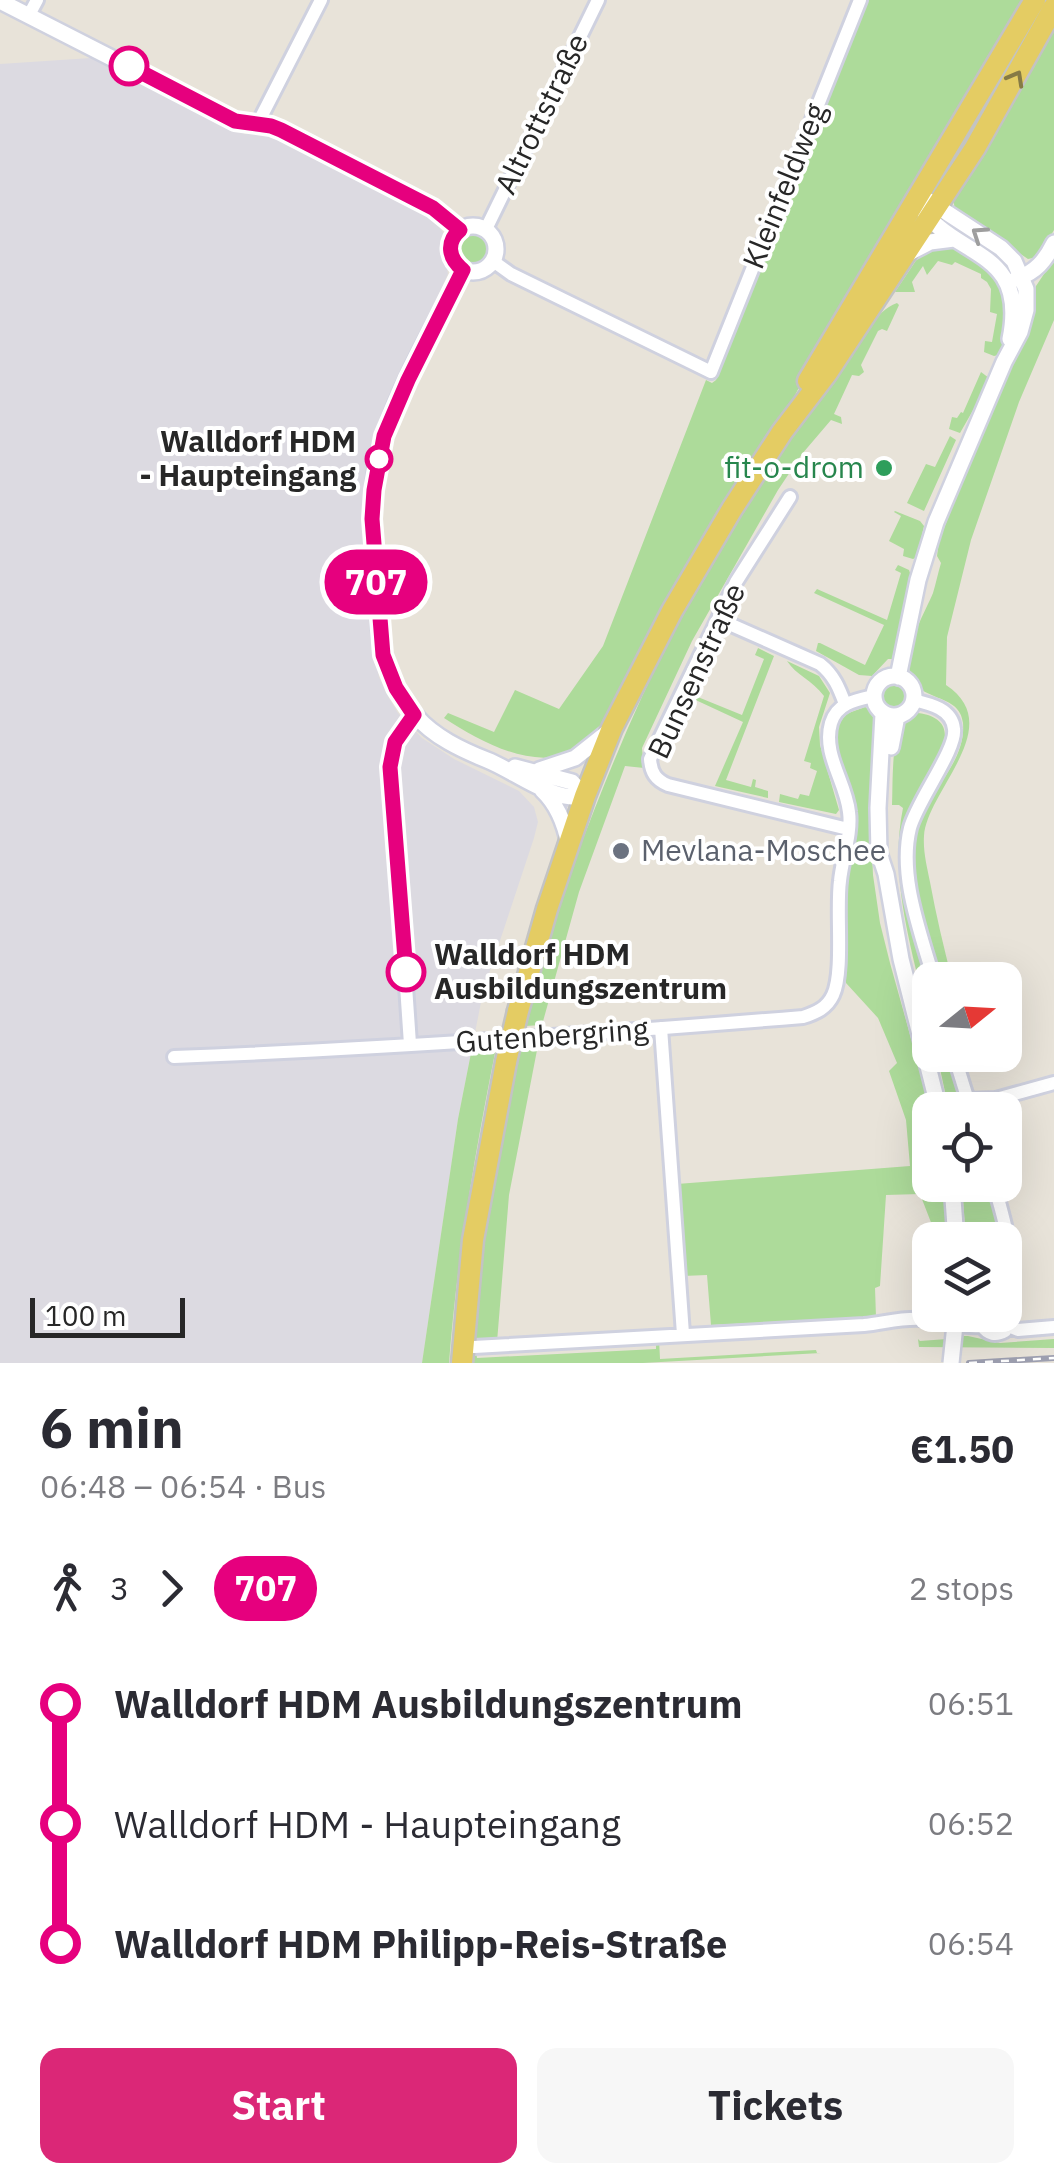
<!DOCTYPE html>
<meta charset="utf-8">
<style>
:root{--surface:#fff;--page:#f7f7f7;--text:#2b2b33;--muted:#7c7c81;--accent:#db2777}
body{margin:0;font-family:"IBM Plex Sans",sans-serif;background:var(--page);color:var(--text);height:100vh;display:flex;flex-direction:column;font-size:38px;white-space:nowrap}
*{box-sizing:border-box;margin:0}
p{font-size:32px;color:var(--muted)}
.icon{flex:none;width:55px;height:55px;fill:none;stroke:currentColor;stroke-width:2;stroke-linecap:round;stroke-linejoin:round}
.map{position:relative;height:1363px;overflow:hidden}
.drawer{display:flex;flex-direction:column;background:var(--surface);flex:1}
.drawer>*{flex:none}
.badge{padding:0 20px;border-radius:32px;font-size:35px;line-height:65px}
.needle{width:65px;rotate:72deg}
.buttons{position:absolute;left:912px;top:962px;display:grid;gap:20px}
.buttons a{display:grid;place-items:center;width:110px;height:110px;border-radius:20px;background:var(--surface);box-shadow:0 10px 40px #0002;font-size:50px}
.scale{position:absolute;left:30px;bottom:25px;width:155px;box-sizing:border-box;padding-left:10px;border:5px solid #272727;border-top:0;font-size:28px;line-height:35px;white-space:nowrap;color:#272727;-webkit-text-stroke:8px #fff;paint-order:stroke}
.map>.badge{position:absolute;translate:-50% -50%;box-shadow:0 0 0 5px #fff}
.legs{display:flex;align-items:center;gap:15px;height:110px;padding:0 40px;font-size:32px}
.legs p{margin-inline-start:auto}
.headline{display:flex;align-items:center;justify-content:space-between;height:170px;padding:0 40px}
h1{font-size:55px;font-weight:700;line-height:75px}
.button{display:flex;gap:20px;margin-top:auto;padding:20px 40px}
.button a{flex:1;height:115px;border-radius:20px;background:var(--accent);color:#fff;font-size:40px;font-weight:700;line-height:115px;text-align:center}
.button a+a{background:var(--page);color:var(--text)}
ul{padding:0 40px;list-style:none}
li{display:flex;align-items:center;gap:35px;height:120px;font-size:38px}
li i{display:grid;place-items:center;width:15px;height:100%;margin:0 12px;background:currentColor}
li i::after{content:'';width:25px;height:25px;margin:-12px;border:8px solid;border-radius:50%;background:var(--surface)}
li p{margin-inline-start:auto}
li:first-child i{background:linear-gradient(#0000 50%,currentColor 0)}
li:last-child i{background:linear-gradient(currentColor 50%,#0000 0)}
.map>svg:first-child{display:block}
.industrial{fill:#dcdae1}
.green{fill:#addb9a}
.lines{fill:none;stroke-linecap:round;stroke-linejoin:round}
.minor-casing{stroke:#cfd1df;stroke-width:18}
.tertiary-casing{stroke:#cfd1df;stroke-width:20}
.primary-casing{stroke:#c3c3c3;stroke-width:25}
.minor{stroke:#fff;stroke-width:12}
.tertiary{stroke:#fff;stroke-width:15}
.primary{stroke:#e4cc63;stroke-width:20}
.rail-casing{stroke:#9d9fb0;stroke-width:6}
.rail{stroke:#fff;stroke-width:2.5;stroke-dasharray:8;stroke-linecap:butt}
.tertiary-bridge-casing{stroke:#cfd1df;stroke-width:20;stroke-linecap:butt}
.primary-bridge-casing{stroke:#c3c3c3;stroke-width:25;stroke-linecap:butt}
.tertiary-bridge{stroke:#fff;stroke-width:15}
.primary-bridge{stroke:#e4cc63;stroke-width:20}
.oneway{stroke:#867a45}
.oneway2{stroke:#9e9e9e}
.line-1-casing{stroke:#fff;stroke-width:22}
.line-1{stroke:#e6007e;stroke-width:15}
.stop-1-dot{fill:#fff;stroke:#e6007e;stroke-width:5}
.leisure-dot{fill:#2e9e5b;stroke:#fff;stroke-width:4}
.worship-dot{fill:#6b7280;stroke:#fff;stroke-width:4}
.labels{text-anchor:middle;stroke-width:8;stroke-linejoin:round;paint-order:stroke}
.street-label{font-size:30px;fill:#272727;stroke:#fff}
.stop-label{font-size:30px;font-weight:bold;fill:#272727;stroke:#fff;text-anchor:end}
.leisure-label{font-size:30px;fill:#27864d;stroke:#fff;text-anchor:end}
.worship-label{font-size:30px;fill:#5b616d;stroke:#fff;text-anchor:start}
</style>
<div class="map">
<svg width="1054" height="1363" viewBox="0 0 1054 1363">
<rect width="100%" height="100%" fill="#e8e3d9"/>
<path class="industrial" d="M 91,58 L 245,134 L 273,134 L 434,218 L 444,234 L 444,251 L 448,274 L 376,433 L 371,455 L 371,595 L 376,660 L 379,677 L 389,698 L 398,713 L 422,738 L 454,759 L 519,791 L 534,807 L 538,822 L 534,838 L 483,992 L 458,1119 L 422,1363 L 0,1363 L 0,64 Z"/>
<path class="green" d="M 867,0 L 1029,0 L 833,324 L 787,410 L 648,644 C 642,652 635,660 630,669 C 618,689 613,714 598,732 C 555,783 489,747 444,718 L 448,713 L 494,732 L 515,690 L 559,709 L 603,646 L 706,380 L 712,383 L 716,380 Z
M 1054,23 L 1054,230 L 1038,257 L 1028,259 L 955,210 L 953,198 Z
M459 249a14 14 0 1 1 28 0a14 14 0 1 1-28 0Z
M 949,244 L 974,255 L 1006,287 L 1007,337 L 998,355 L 994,356 L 984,352 L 985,341 L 992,342 L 997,314 L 990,312 L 991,289 L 987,282 L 981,278 L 981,274 L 955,262 L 952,265 L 938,261 L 927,275 L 923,266 L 912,282 L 915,292 L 895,292 L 921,253 L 926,249 Z
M 1054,259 L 1054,320 L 1019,402 L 971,540 L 947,637 L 946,685 C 1008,726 927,790 924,836 C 923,852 927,867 930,882 C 936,915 944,948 952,980 L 940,980 C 928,934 905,868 920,821 C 932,787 966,761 963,723 C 960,692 917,703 910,673 C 904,646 923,617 933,593 C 936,583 938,573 941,563 L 937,556 L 939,541 L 977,444 L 1029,325 L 1036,286 Z
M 897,303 L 899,305 L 887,331 L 882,329 L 878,331 L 861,365 L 864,372 L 859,376 L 852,375 L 834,414 L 841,417 L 842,424 L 831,420 L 802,454 L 778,490 L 692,641 L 642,748 L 644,768 L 625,766 L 579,892 L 542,1025 L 525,1026 C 542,951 567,879 595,808 C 658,647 738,493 849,360 C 864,341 874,311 897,303 Z
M 981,372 L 989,378 L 988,384 L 960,433 L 949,429 L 952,417 L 957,418 L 961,412 L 963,413 Z
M 950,436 L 956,440 L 924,511 L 907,503 L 926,464 L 935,467 Z
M 895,511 L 920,521 L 924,526 L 917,557 L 913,559 L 903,556 L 904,549 L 889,541 L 901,516 L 894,512 Z
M 898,565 L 909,570 L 911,576 L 892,659 L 888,659 L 872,676 L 859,675 L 816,651 L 818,643 L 820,643 L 865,665 L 884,625 L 814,593 L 817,589 L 887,620 L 901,573 L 895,570 Z
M 758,648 L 774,656 L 726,780 L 751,787 L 753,779 L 756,780 L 755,787 L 768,791 L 768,798 L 715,786 L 743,722 L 687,696 L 688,693 L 742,715 L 764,659 L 755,655 Z
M 787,661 L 819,676 L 830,693 L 819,727 L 820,745 L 839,810 L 836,814 L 779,802 L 780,794 L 798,799 L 800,794 L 809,796 L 817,771 L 810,768 L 811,763 L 804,761 L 824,696 C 812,680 796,675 787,661 Z
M882 697a12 12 0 1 1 24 0a12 12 0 1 1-24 0Z
M 865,707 L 877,713 L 872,854 L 873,875 L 880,923 L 890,963 L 931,1110 L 930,1185 L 944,1185 L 948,1240 L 933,1240 L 932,1225 L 920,1194 L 886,1195 L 880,1286 L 875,1288 L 876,1317 L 711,1325 L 707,1275 L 683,1276 L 677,1184 L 910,1166 L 906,1120 L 889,1071 L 897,1063 L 878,1018 L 846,983 L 846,901 L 856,810 L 838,758 L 835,736 L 837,727 L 846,714 Z
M 918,713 C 971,720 932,770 918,795 C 913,805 909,816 905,826 L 930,980 L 930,1027 C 914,957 888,880 903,808 L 899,805 L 892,805 C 893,786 891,736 903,722 C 907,718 912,716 918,713 Z
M 521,1045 L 538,1045 L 509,1195 L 497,1342 L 475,1343 L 481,1243 L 494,1164 Z
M 472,1048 L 496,1048 C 475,1152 457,1257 449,1363 L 422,1363 L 458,1119 Z
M 937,1055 L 951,1055 L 969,1110 L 949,1110 Z
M 962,1185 L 991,1185 L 1003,1240 L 966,1240 Z
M 947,1336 L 968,1336 L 1000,1343 L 1054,1339 L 1054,1348 L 919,1347 L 918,1339 L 920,1341 L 947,1339 Z
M 659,1339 L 660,1359 L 816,1350 L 817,1353 L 821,1353 L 643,1363 L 473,1363 L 474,1350 L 476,1350 L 477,1358 L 656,1349 L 656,1340 Z"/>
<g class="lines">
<g class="minor-casing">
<path id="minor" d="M 29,15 L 37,0
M 257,125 L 321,0
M 486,229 L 598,0
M 493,261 L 511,274 L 711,372 L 860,0
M 790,497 L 736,582 L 650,759 C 651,773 656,780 668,785 L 848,829
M 718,619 L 820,664 C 834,675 839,688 845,704
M 913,700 C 931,704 952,709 954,729 C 957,749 917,801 910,828 C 898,876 921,933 934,980
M 661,1028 L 683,1334
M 410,1044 L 391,767 C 395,743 397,733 414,715
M 954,1055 L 971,1110
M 174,1057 C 384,1049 594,1034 803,1017 C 816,1013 827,1008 833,995 C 844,972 836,910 840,881 C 842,859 852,834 849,812 C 846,782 822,754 831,723 C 837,703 856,700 874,696
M 968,1100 L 996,1099 L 1054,1083
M 994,1185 C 1005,1222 1018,1263 1005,1300
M 982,1326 C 988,1335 996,1336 1005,1331 L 1009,1319 L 1005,1311
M 1008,1326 L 1018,1330 L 1054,1327
M 474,1347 L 864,1325 C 884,1323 903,1317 923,1319 C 943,1321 961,1328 982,1326"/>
</g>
<g class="tertiary-casing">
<path id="tertiary" d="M 0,1 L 235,121 L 271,126 L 281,130 L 433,208 L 460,229
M 916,200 C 950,261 1029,244 1010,339
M450 249a23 23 0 1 1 46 0a23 23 0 1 1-46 0Z
M 907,254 L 930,242 L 954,239
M 463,270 C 436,323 402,380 384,436 C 366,489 373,548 378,603 C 379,620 379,639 384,656 C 390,678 401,699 416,716 C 434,737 462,750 487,760 C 515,771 555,804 585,796
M 1016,279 C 1036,272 1045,261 1054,243
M874 696a20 20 0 1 1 40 0a20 20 0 1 1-40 0Z
M 898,677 L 918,580 L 936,522 L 1004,362 L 1020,332 L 1026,310 L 1026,289 L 1014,261 L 1001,248 L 929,201
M 883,714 L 878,808 L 879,853 L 886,874 L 901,959 L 939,1110
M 891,747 L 897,716
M 515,767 L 572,782 L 585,796
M 539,770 L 575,758 L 609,731
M 542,790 C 558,805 565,824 569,845
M 952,1185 L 956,1240"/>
</g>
<g class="primary-casing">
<path id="primary" d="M 808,381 L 1035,0
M 518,1011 L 547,909 L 585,796 L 612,728 L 672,611 L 732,509 L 782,432 L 827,373 L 975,148 L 1054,7
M 462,1363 L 473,1240 L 506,1062"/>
</g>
<use href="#minor" class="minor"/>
<use href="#tertiary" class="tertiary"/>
<use href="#primary" class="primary"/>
<g class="rail-casing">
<path id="rail" d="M 969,1363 L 1054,1358"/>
</g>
<use href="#rail" class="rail"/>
<g class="tertiary-bridge-casing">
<path id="tertiary-bridge" d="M 951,1363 L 956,1315"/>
</g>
<g class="primary-bridge-casing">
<path id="primary-bridge" d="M 506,1062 L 518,1011"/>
</g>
<use href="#tertiary-bridge" class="tertiary-bridge"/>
<use href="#primary-bridge" class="primary-bridge"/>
</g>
<defs><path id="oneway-chevron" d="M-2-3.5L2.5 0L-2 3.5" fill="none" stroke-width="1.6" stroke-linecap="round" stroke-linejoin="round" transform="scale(2.5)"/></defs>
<use class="oneway" href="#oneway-chevron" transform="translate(1016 78) rotate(-61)"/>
<use class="oneway2" href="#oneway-chevron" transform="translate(979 234) rotate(-146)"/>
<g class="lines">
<g class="line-1-casing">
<path id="line-1" d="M 129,66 L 235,121 L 271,126 L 281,130 L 433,208 L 460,230 C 446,242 448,258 463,270 L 408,380 L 384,436 L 374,490 L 372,519 L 383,655 L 396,688 L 414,715 L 395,742 L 390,767 L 406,972"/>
</g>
<use href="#line-1" class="line-1"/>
</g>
<g class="stop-1-dot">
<circle cx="129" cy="66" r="18"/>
<circle cx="379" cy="459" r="12"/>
<circle cx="406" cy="972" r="18"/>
</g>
<circle class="leisure-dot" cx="884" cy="468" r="10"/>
<circle class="worship-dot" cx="621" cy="851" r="10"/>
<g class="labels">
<g class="street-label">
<text transform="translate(542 114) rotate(-64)" y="10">Altrottstraße</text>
<text transform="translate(785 186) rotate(-68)" y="10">Kleinfeldweg</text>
<text transform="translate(697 671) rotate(-65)" y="10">Bunsenstraße</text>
<text transform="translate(552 1036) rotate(-4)" y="10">Gutenbergring</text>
</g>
<g class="stop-label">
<text x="356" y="452">Walldorf HDM<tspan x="356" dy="34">- Haupteingang</tspan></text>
<text x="434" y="965" text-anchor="start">Walldorf HDM<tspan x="434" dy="34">Ausbildungszentrum</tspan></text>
</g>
<g class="leisure-label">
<text x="864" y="478">fit-o-drom</text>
</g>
<g class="worship-label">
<text x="641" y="861">Mevlana-Moschee</text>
</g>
</g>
</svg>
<div class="buttons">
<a><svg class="needle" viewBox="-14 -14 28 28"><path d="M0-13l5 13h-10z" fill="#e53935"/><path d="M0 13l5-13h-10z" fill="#7c7c81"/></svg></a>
<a><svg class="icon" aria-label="locate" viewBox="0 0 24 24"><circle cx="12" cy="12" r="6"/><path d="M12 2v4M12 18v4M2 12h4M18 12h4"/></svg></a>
<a><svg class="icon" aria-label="layers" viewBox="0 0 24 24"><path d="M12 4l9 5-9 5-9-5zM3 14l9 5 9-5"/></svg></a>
</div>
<div class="scale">100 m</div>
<b class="badge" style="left:376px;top:582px;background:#e6007e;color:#fff">707</b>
</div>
<section class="drawer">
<div class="headline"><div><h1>6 min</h1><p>06:48 – 06:54 · Bus</p></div><b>€1.50</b></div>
<div class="legs"><svg class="icon" aria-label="walk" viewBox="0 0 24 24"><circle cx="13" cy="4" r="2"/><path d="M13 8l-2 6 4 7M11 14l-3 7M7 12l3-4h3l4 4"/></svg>3<svg class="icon" aria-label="forward" viewBox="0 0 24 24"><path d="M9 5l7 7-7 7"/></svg><b class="badge" style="background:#e6007e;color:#fff">707</b><p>2 stops</p></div>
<ul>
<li><i style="color:#e6007e"></i><b>Walldorf HDM Ausbildungszentrum</b><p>06:51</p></li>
<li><i style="color:#e6007e"></i><span>Walldorf HDM - Haupteingang</span><p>06:52</p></li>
<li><i style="color:#e6007e"></i><b>Walldorf HDM Philipp-Reis-Straße</b><p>06:54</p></li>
</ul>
<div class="button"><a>Start</a><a>Tickets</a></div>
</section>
